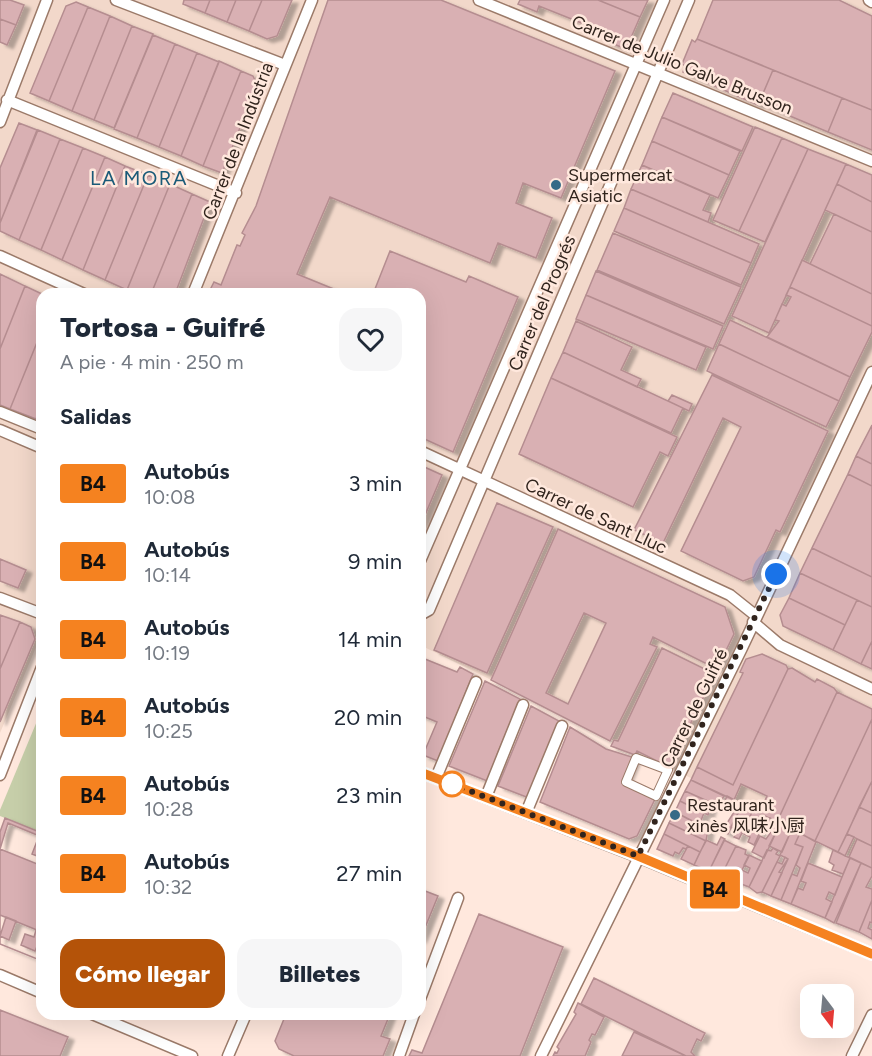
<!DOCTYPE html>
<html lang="es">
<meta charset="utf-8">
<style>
:root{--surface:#fff;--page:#f6f6f7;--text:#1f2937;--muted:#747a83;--accent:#b45309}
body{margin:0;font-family:Figtree,"Noto Sans SC",sans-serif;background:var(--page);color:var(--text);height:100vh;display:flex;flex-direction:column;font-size:22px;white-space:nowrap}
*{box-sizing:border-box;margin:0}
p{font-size:20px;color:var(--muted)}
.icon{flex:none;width:33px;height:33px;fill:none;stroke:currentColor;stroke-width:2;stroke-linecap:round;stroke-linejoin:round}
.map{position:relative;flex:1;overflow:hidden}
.drawer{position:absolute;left:36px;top:288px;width:390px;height:732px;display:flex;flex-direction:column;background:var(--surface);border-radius:18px;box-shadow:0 6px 24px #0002}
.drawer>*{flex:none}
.badge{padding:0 12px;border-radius:4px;font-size:21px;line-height:39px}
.needle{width:39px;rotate:164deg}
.tools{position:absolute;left:800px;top:984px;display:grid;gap:12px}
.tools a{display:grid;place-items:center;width:54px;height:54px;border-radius:12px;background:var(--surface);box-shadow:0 6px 24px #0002;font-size:30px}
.you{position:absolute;width:30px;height:30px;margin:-15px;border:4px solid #fff;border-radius:50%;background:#1a73e8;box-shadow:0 0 0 9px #1a73e833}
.map>.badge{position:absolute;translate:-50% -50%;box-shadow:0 0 0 3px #fff}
h2{padding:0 24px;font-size:22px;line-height:54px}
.round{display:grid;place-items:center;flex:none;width:63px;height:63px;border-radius:18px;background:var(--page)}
.overview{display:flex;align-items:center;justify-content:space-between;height:102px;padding:0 24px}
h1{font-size:28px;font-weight:800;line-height:45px}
.cta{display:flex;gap:12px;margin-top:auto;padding:12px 24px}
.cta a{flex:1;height:69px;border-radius:18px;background:var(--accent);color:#fff;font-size:24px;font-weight:800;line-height:69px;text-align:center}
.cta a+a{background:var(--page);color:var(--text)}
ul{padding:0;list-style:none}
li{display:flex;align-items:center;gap:18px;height:78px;padding:0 24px}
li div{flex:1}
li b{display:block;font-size:22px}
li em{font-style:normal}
li .badge{min-width:66px;font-weight:700;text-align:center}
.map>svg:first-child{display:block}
.built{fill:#f2d8ca}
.green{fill:#c6cea9}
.building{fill:#d9b0b3;stroke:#b58d90;stroke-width:1.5;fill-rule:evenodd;filter:url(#shadow)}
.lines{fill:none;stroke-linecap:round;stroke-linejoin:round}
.pedestrian-casing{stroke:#9b7a69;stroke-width:10}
.minor-casing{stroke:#9b7a69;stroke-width:13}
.pedestrian{stroke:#fff;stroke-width:8}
.minor{stroke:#fff;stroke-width:10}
.line-casing{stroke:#fff;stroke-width:14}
.line{stroke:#f58220;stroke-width:9}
.walk{stroke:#31241d;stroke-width:6;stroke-dasharray:0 10.8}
.poi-dot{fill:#366a87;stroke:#ffe8dd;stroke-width:2}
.stop-dot{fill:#fff;stroke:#f58220;stroke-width:3}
.labels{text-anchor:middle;stroke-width:5;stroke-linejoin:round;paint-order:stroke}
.street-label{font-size:18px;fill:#31241d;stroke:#ffe8dd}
.poi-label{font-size:18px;fill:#31241d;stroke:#ffe8dd;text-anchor:start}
.neighbourhood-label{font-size:20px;letter-spacing:1.5px;fill:#1a5a78;stroke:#ffe8dd}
</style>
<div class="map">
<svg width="872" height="1056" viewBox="0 0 872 1056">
<defs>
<filter id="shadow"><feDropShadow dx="6" dy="3.5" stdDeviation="1.5" flood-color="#0004"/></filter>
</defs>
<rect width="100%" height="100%" fill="#ffe8dd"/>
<path class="built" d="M 0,0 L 872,0 L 872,867 L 420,645 L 420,294 L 42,294 L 42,633 L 0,733 Z"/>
<path class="green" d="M 42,709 L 42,833 L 0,816 L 0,810 Z"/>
<path class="building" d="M 0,0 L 10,0 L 24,5 L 16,25 L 0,19 Z
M 184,0 L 210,0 L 205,13 L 183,4 Z
M 210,0 L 236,0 L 227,22 L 205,13 Z
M 236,0 L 262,0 L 249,31 L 227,22 Z
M 262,0 L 292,0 L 277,36 L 267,39 L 249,31 Z
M 328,0 L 441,0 L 615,71 L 561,198 L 523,183 L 516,203 L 552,218 L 536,258 L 498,243 L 490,263 L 330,197 L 297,274 L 346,294 L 208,294 L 214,282 L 221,285 L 237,245 L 240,246 L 245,235 L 242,233 L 256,206 Z
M 520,0 L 598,0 L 640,17 L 626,49 L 606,41 L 609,34 L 539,6 L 537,12 L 518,4 Z
M 598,0 L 648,0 L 640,17 Z
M 713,0 L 839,0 L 872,16 L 872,110 L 697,39 Z
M 76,2 L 88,7 L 49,101 L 30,93 L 66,6 Z
M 88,7 L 110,16 L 72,111 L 49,101 Z
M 110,16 L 132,26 L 94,120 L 72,111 Z
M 0,19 L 16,25 L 7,45 L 0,42 Z
M 132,26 L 153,34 L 114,128 L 94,120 Z
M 153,35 L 175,44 L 137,138 L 114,129 Z
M 697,39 L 773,70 L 758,105 L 683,72 L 685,66 L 682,64 L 692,40 L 695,42 Z
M 175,44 L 197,53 L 159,147 L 137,138 Z
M 197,53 L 219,62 L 181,156 L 159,147 Z
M 219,61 L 241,71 L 203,166 L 181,156 Z
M 773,70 L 842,98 L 828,132 L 759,103 Z
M 241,71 L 253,76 L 257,85 L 222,173 L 203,166 Z
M 673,93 L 753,127 L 742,151 L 662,117 Z
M 842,98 L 872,110 L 872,150 L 828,132 Z
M 662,117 L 740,151 L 729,175 L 652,141 Z
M 19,123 L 37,130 L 0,223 L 0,168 Z
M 755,127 L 782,138 L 739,231 L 713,220 Z
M 38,130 L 60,139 L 19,240 L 0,231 L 0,223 Z
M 782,138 L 808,149 L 765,242 L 739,231 Z
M 60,139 L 83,148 L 41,250 L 19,240 Z
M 652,141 L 729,175 L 718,198 L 642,165 Z
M 83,148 L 105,157 L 62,260 L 41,250 Z
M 808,149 L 846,164 L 769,333 L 732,316 Z
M 105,157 L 125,166 L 83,270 L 62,260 Z
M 846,164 L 872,175 L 872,202 L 837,184 Z
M 642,165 L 710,195 L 703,210 L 711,213 L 708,222 L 631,189 Z
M 125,166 L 148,175 L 105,280 L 83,270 Z
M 148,175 L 170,184 L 127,290 L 105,280 Z
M 170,184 L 192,194 L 151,294 L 135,294 L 127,290 Z
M 837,184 L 872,202 L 872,232 L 825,210 Z
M 631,189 L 759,244 L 751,263 L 624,208 Z
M 192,194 L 210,202 L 175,294 L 151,294 Z
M 624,208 L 751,263 L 741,285 L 614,231 Z
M 834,214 L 872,232 L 872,294 L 810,264 Z
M 613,233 L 741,287 L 724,324 L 597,270 Z
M 390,251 L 466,282 L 469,276 L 518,297 L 453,452 L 420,437 L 420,294 L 373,294 Z
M 802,260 L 872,294 L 872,326 L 790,287 Z
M 596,271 L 723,326 L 713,349 L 586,295 Z
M 0,274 L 25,286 L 0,349 Z
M 25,286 L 42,294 L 42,330 L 10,409 L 0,405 L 0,349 Z
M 790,287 L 872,326 L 872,332 L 850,377 L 767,337 L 779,321 L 775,320 L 782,304 L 786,306 L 791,297 L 786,295 Z
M 586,295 L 706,347 L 696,370 L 576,319 Z
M 730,320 L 850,377 L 839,401 L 719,344 Z
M 576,321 L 632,347 L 621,370 L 641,379 L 637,387 L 563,352 Z
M 42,330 L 42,404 L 36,419 L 10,409 Z
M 719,344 L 839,401 L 826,427 L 707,371 Z
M 563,352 L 683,408 L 671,433 L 551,378 Z
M 712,375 L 828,431 L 780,532 L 776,530 L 754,577 L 743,581 L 681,551 L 741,427 L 723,418 L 663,543 L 634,530 Z
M 551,378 L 677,437 L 668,456 L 660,452 L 633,507 L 519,454 Z
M 672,395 L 692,404 L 689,411 L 668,401 Z
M 872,425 L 872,464 L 856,456 Z
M 856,456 L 872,464 L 872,486 L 848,474 Z
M 420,465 L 442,475 L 420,527 Z
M 848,474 L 872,486 L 872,577 L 812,548 Z
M 497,503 L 553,527 L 487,673 L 434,650 Z
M 558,529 L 725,607 L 734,634 L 717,669 L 653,637 L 650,644 L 657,647 L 610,741 L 491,680 ZM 584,613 L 606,623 L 568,704 L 546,693 Z
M 812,548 L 872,577 L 872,607 L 800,573 Z
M 0,559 L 26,570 L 18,588 L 0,581 Z
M 800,573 L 857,600 L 845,625 L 789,598 Z
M 789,598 L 845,625 L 833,650 L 783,626 L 780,615 Z
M 857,600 L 872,607 L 872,641 L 861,664 L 833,650 Z
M 0,615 L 20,622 L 0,669 Z
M 20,622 L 31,627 L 35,639 L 0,722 L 0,669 Z
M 872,641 L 872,669 L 861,664 Z
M 662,648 L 715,674 L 669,767 L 637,751 L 635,755 L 611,746 L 614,740 L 618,741 Z
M 762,654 L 786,665 L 788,669 L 733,785 L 697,767 L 743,673 L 740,672 L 746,659 Z
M 420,657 L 457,672 L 460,667 L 473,674 L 438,761 L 423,755 L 437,722 L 420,715 Z
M 792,668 L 815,682 L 817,679 L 834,688 L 837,692 L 777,822 L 759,813 L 767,796 L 741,784 L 734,800 L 691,780 L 697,767 L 733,785 L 788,669 Z
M 485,681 L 520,699 L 497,755 L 501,757 L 490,782 L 449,766 Z
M 837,692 L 872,709 L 872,719 L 815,841 L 777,822 Z
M 531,706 L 559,721 L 529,798 L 498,786 Z
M 872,719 L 872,781 L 838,852 L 815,841 Z
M 570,727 L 606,749 L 635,758 L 625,782 L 656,797 L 637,836 L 629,839 L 540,802 Z
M 691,780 L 724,796 L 718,806 L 685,791 Z
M 872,781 L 872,813 L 859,807 Z
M 685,791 L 712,803 L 708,815 L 680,801 Z
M 727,796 L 742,804 L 739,810 L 724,803 Z
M 680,801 L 704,813 L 699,825 L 675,812 Z
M 742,805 L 753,810 L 739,839 L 734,837 L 737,830 L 731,827 Z
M 859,807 L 872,813 L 872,846 L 847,834 Z
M 753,810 L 767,817 L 754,845 L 748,842 L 750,837 L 742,833 Z
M 675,812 L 708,829 L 706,841 L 669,823 Z
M 734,812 L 738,813 L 728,834 L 722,831 Z
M 5,818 L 42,833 L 42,961 L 0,944 L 0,832 Z
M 770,818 L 780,824 L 764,858 L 752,852 L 760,836 L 766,839 L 771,832 L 765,828 Z
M 8,823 L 42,837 L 42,866 L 0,849 Z
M 669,823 L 706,841 L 700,852 L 664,834 Z
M 780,824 L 792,829 L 782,852 L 769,846 Z
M 792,829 L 800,833 L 795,844 L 803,847 L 781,900 L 771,896 L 788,859 L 780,855 Z
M 800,833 L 816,842 L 791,904 L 781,900 L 792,874 L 797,876 L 800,868 L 796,865 L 803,847 L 795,844 Z
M 664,834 L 688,846 L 686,849 L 683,848 L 679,854 L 675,852 L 673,856 L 657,849 Z
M 847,834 L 854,837 L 845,856 L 838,852 Z
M 39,836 L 42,837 L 42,858 L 32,854 Z
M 721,837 L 725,839 L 709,871 L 694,865 L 706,840 L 717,845 Z
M 857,839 L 872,846 L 872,868 L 849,857 Z
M 724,840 L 736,846 L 721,876 L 709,871 Z
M 688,846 L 700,852 L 694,865 L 681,859 Z
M 736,846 L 746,850 L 745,854 L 749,856 L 736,882 L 721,876 Z
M 773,848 L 778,851 L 776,854 L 780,856 L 762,892 L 757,893 L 749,887 L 767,850 L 771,851 Z
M 833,850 L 850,858 L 843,874 L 832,870 L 834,865 L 829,862 Z
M 749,855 L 762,861 L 749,887 L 736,882 L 742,870 L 748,873 L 750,868 L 744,865 Z
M 785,857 L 788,859 L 779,872 L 782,873 L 771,896 L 762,892 L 777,862 L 782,864 Z
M 850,858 L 861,863 L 834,923 L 825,918 Z
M 808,863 L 842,877 L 835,895 L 829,892 L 826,899 L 832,902 L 825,918 L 791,904 L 798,888 L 803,890 L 806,883 L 801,881 Z
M 861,863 L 872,868 L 872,876 L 866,887 L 872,889 L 872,900 L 859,932 L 836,923 Z
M 420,889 L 438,896 L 420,940 Z
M 872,900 L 872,923 L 870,922 L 868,928 L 872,930 L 872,939 L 859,932 Z
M 479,914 L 563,947 L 520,1056 L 409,1056 L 412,1050 L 422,1053 Z
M 0,915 L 42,932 L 42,961 L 0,944 Z
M 6,917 L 16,921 L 9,940 L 0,936 Z
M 36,930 L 42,932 L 42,935 L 35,951 L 21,945 L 25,934 L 34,937 Z
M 594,978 L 705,1033 L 701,1041 L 697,1039 L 691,1052 L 695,1056 L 686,1056 L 581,1004 Z
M 578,1003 L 604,1017 L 595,1035 L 592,1034 L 589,1040 L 591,1042 L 585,1056 L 553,1056 L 555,1052 L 557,1053 L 559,1049 L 557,1047 L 576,1014 L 574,1012 Z
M 0,1010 L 68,1037 L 60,1056 L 0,1056 Z
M 286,1014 L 390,1014 L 381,1036 L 390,1039 L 383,1056 L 294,1056 L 279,1049 L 275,1041 Z
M 634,1032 L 686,1056 L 622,1056 Z"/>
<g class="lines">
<g class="pedestrian-casing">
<path id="pedestrian" d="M 636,758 L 668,770 L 656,796 L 626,782 Z"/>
</g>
<g class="minor-casing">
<path id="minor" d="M 116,0 L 285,65
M 479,0 L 872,161
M 869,0 L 872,2
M 7,100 L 236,193
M 0,122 L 47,0
M 0,256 L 84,294
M 193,294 L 312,0
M 0,412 L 42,429
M 0,430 L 42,448
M 420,451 L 730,595 L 755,615
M 420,561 L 664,0
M 0,598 L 42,614
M 420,615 L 429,610 L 689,0
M 753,622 L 780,645 L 872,689
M 420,772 L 638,857 L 872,954
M 0,775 L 42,667
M 436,778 L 476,682
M 486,797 L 523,705
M 526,813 L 562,726
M 0,975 L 42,993
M 420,999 L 458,898
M 92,1014 L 192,1056
M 228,1056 L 246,1014
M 399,1056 L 414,1014
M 541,1056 L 741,650 L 872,372
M 852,1056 L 872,1015"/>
</g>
<use href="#pedestrian" class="pedestrian"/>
<use href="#minor" class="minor"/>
</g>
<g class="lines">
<g class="line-casing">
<path id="line" d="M 420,772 L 638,856 L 872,954"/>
</g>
<use href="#line" class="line"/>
<path class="walk" d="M 452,784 L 638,856 L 776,574"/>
</g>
<g class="poi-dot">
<circle cx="556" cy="185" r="6"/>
<circle cx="675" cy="815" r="6"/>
</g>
<circle class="stop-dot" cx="452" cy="784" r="12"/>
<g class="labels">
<g class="street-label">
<text transform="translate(682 65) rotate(22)" y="6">Carrer de Julio Galve Brusson</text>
<text transform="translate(238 141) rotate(-69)" y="6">Carrer de la Indústria</text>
<text transform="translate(542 303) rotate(-67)" y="6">Carrer del Progrés</text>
<text transform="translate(596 516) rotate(25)" y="6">Carrer de Sant Lluc</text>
<text transform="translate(694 708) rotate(-64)" y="6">Carrer de Guifré</text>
</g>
<g class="poi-label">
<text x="568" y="181">Supermercat<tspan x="568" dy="21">Asiatic</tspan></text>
<text x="687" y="811">Restaurant<tspan x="687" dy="21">xinès 风味小厨</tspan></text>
</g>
<g class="neighbourhood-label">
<text x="139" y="185">LA MORA</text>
</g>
</g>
</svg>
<div class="tools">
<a><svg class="needle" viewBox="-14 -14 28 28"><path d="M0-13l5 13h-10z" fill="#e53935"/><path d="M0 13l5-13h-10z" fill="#747a83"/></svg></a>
</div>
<div class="you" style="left:776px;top:574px"></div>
<b class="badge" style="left:715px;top:889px;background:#f58220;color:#111">B4</b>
<section class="drawer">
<div class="overview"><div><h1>Tortosa - Guifré</h1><p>A pie · 4 min · 250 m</p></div><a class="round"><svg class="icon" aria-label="heart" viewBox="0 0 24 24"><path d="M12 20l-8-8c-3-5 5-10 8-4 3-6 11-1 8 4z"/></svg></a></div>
<h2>Salidas</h2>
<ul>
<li><span class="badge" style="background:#f58220;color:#111">B4</span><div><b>Autobús</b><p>10:08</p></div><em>3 min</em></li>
<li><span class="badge" style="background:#f58220;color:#111">B4</span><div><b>Autobús</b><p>10:14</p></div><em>9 min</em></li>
<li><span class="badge" style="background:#f58220;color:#111">B4</span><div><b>Autobús</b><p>10:19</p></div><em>14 min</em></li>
<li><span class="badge" style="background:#f58220;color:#111">B4</span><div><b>Autobús</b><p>10:25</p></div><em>20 min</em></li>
<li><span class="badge" style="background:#f58220;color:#111">B4</span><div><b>Autobús</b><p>10:28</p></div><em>23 min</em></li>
<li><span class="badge" style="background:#f58220;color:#111">B4</span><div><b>Autobús</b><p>10:32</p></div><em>27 min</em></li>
</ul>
<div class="cta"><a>Cómo llegar</a><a>Billetes</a></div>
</section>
</div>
